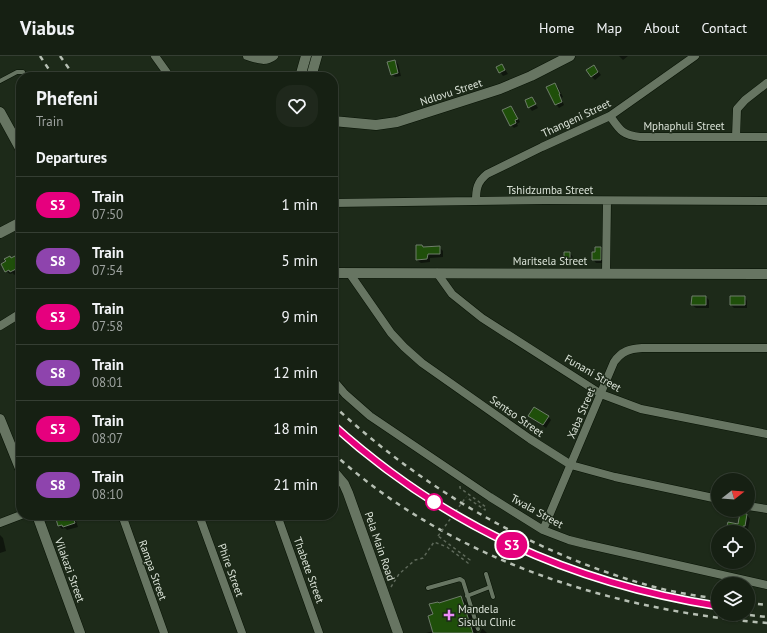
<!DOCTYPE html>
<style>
:root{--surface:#162013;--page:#1f281c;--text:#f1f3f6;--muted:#9ea3a0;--line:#353e33}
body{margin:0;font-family:"PT Sans",sans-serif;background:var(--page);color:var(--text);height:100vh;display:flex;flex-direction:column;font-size:15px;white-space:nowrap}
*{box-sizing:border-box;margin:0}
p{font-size:13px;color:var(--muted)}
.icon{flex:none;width:22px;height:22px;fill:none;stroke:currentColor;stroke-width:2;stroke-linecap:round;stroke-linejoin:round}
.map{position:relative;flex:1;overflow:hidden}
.details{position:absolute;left:16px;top:16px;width:322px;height:448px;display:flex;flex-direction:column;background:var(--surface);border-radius:16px;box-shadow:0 1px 3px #0004,0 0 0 1px var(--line)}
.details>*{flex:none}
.badge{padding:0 8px;border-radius:13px;font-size:14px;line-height:26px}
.needle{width:26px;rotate:73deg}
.tools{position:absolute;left:711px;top:417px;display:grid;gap:8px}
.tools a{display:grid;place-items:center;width:44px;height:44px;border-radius:50%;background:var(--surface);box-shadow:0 1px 3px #0004,0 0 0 1px var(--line);font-size:20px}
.map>.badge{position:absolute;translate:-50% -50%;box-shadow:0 0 0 2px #fff}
h2{padding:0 20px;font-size:15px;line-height:36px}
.round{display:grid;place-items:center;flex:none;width:42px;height:42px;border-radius:16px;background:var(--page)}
.headline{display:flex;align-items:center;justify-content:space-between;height:68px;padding:0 20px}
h1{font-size:19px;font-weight:600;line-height:30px}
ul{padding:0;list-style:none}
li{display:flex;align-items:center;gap:12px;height:56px;padding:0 20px;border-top:1px solid var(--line)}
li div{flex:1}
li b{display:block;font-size:15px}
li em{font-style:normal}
li .badge{min-width:44px;font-weight:700;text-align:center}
header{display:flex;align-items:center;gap:24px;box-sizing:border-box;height:56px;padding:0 20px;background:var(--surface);border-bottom:1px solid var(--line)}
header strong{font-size:19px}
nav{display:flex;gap:22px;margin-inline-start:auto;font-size:14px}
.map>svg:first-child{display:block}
.shadow{fill:#0007}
.building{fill:#1f4f0a;stroke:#6e7d6a}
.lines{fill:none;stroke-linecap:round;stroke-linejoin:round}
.lane-casing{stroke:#071204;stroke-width:5}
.street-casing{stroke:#071204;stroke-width:9}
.secondary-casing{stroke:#071204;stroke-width:11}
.path{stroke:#5e695a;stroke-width:1.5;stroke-dasharray:3 3;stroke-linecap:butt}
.lane{stroke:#677562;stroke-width:4}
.street{stroke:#677562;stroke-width:8}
.secondary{stroke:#677562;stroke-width:10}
.rail{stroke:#b6bfb3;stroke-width:2.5;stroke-dasharray:5 5;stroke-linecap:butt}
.path-bridge{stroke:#5e695a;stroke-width:1.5;stroke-dasharray:3 3;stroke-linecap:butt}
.line-casing{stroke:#fff;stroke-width:9}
.line{stroke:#e6007e;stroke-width:6}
.stop-dot{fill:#fff;stroke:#e6007e;stroke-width:2}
.poi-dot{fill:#ec8cfa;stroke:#1d2a19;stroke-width:1.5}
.labels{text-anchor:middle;stroke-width:3;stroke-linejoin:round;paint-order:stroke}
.street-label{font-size:11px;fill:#dbe3d8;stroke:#1d2a19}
.poi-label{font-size:11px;fill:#dbe3d8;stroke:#1d2a19;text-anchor:start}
</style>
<header>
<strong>Viabus</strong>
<nav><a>Home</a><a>Map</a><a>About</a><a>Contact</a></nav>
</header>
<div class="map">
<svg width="767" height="577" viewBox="0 0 767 577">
<rect width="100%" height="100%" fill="#1d2a19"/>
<path class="shadow" d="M 619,0 L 628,0 L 623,4 Z
M 395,5 L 398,8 L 401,20 L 395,21 L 392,18 Z
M 502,9 L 508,18 L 503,20 L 497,11 Z
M 594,10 L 601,19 L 595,24 L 591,20 Z
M 555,28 L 558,31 L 563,41 L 561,42 L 564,49 L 559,52 L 556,48 Z
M 532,42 L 538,52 L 532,55 L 529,51 Z
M 511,51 L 514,54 L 520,66 L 517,68 L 518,70 L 514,72 L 511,69 Z
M 422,190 L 424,192 L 440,192 L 443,195 L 443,201 L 430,202 L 430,206 L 421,207 L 417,204 Z
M 600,192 L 604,196 L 604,207 L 596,207 L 593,203 Z
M 333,196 L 335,198 L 335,206 L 333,206 Z
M 570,197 L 573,201 L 573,207 L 568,207 L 565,204 Z
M 15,201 L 21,211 L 21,215 L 14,219 L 13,217 L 10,218 L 6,215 L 7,206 Z
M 706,241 L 709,244 L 709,252 L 696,252 L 692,249 Z
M 744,241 L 747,245 L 747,252 L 734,252 L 731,249 Z
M 530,360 L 548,360 L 551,364 L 546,372 Z
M 741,458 L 747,459 L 750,463 L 748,473 L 746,472 L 746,476 L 730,476 L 727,474 L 739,469 Z
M 70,459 L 75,462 L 78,471 L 67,474 L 65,472 L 62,473 L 59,470 L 57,463 Z
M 0,479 L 3,482 L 6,495 L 0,497 Z
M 461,541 L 468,548 L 477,577 L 426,577 L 434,575 L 434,559 L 439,548 Z
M 482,573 L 483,573 L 487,577 L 480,577 Z"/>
<path class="building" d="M 395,4 L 398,17 L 391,19 L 387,6 Z
M 502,8 L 505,14 L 499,17 L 496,11 Z
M 594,9 L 598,16 L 591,21 L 586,14 Z
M 555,27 L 560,38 L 559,38 L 562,46 L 555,49 L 546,31 Z
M 532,41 L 536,48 L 528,52 L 525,44 Z
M 511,50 L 518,63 L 515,64 L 516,67 L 510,70 L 502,54 Z
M 416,189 L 422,189 L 423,191 L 440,190 L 440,198 L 428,198 L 427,203 L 416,204 Z
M 595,191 L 601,191 L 601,204 L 592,204 L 592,196 L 595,196 Z
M 564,196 L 570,196 L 570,204 L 564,204 Z
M 10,200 L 11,202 L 15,200 L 20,211 L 10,216 L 9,214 L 5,216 L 1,208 L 6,205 L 4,203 Z
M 692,240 L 706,240 L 706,249 L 691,249 Z
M 730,240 L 745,240 L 745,249 L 730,249 Z
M 534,351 L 549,360 L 543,369 L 528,360 Z
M 740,457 L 747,458 L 745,470 L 743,470 L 742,476 L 726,474 L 728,466 L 738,468 Z
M 67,459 L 72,459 L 75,467 L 63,471 L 62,469 L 58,470 L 56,463 Z
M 461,540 L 473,577 L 433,577 L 428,560 L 433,558 L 429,548 L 438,546 L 439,547 Z"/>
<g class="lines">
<g class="lane-casing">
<path id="lane" d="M 0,25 L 17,16 L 23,16 L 25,21
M 486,518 L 493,541
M 428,532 L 460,523 L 463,525 L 478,573
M 467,540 L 490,531"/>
</g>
<g class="street-casing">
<path id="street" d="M 155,0 L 170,21
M 247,0 C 257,3 265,7 274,0
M 610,60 C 620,74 622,79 640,81 L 767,81
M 736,81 L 737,53 L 745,44 L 767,27
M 476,145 C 476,133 477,126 487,118 L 542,91 L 610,60 L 695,0
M 333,147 L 544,144 L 767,145
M 437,217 L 452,238 L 482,262 L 601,338 L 641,353 L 767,378
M 606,217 L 607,145
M 350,218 L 391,277 L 404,291 L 422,307 L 530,383 L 571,409 L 615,421 L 718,443
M 0,270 L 21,257
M 333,324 L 345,338 L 370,360 L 490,441 L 543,474 L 569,484 L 585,488 L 767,529
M 748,450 L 767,453
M 122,459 L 164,577
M 199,459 L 242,577
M 277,459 L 319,577
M 0,467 L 21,459
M 543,474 L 614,306 C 622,295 629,293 642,292 L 767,292"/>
</g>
<g class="secondary-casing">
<path id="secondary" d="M 300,21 L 306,0
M 311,21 L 317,0
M 0,56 L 21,94
M 333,65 L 376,69 L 397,66 L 500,33 L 531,20 L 570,0
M 0,177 L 21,166
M 333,217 L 767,218
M 0,363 L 21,415
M 333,415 L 344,428 L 348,437 L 398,577
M 37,459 L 80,577"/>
</g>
<path class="path" d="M 460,430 L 460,432 L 486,451 L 485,454 L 466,441
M 391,531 L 399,518 L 415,504 L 423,502 L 434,486 L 447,491 L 468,507 L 470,504 L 438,480"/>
<use href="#lane" class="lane"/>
<use href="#street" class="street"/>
<use href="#secondary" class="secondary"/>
<path class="rail" d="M 40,0 L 54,21
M 60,0 L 75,21
M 333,349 C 424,434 537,500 658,532 C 678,537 698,540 718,543
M 333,369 C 414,441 510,497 615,528 C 648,538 683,544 718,550
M 333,397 C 450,504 611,554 767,567
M 748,547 L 767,549
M 740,558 L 767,561"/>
<path class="path-bridge" d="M 438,480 L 466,441"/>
</g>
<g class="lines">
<g class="line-casing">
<path id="line" d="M 333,369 C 444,469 570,527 718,550"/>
</g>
<use href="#line" class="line"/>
</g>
<circle class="stop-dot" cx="434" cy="446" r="8"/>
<path class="poi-dot" d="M447 553h4v4h4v4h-4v4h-4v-4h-4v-4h4z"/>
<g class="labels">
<g class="street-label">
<text transform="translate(451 36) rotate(-18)" y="4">Ndlovu Street</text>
<text transform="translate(576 62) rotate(-25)" y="4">Thangeni Street</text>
<text x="684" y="74">Mphaphuli Street</text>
<text x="550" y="138">Tshidzumba Street</text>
<text x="550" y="209">Maritsela Street</text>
<text transform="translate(593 317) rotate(30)" y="4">Funani Street</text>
<text transform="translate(581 357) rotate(-67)" y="4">Xaba Street</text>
<text transform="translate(517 360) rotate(35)" y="4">Sentso Street</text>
<text transform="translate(537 455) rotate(29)" y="4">Twala Street</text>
<text transform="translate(380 490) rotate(71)" y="4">Pela Main Road</text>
<text transform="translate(70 514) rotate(70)" y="4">Vilakazi Street</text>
<text transform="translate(153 514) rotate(70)" y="4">Rampa Street</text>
<text transform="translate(231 514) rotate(70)" y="4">Phire Street</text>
<text transform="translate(309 514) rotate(70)" y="4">Thabete Street</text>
</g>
<g class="poi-label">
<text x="458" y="557">Mandela<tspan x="458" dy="13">Sisulu Clinic</tspan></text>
</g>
</g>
</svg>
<div class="tools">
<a><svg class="needle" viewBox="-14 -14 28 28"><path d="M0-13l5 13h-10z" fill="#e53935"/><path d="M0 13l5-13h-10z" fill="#9ea3a0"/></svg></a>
<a><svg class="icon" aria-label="locate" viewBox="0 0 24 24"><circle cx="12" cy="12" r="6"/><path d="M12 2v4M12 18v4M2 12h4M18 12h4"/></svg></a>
<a><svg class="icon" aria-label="layers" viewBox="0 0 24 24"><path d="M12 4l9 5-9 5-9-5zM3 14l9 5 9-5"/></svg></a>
</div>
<b class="badge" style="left:512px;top:489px;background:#e6007e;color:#fff">S3</b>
<section class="details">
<div class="headline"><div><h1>Phefeni</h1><p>Train</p></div><a class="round"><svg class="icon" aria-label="heart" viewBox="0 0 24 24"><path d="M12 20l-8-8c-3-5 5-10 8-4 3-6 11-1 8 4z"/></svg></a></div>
<h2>Departures</h2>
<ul>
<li><span class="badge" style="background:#e6007e;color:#fff">S3</span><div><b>Train</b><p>07:50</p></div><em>1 min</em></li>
<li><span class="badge" style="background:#8e44ad;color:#fff">S8</span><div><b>Train</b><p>07:54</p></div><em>5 min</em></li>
<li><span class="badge" style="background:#e6007e;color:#fff">S3</span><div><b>Train</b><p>07:58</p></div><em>9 min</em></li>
<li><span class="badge" style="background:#8e44ad;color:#fff">S8</span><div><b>Train</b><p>08:01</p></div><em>12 min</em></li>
<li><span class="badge" style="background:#e6007e;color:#fff">S3</span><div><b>Train</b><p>08:07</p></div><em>18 min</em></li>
<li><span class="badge" style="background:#8e44ad;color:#fff">S8</span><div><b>Train</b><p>08:10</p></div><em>21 min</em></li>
</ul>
</section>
</div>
